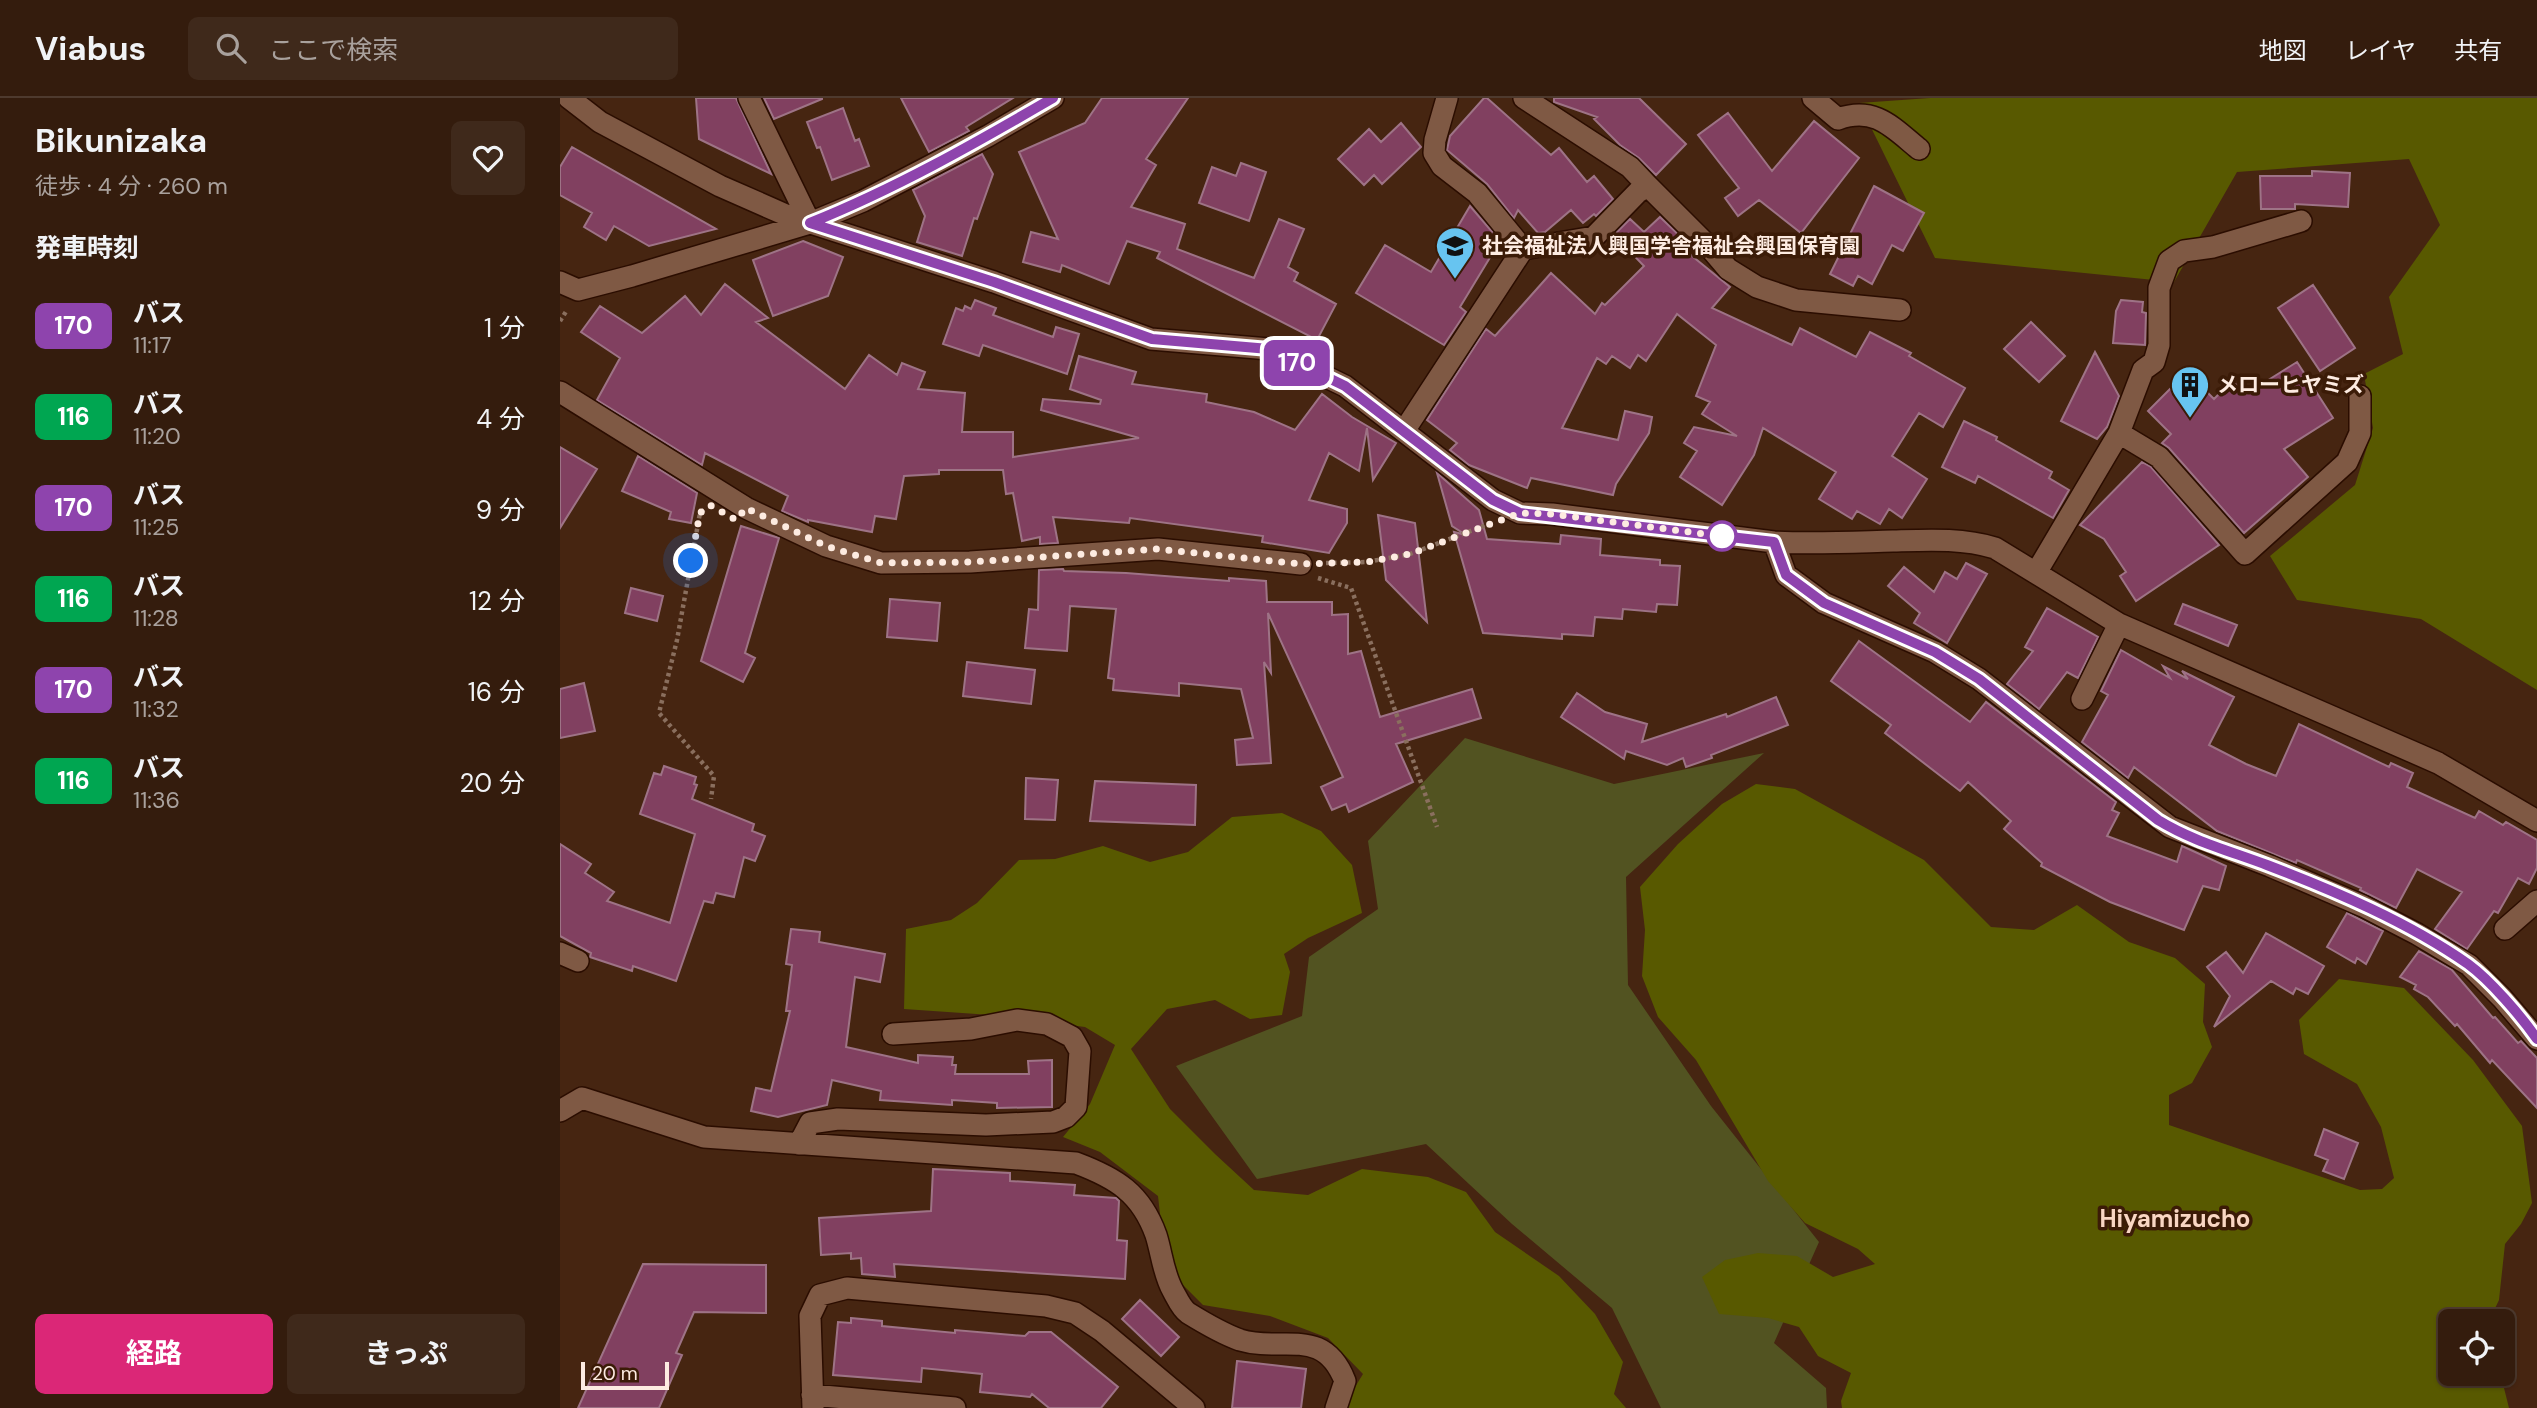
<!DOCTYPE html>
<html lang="ja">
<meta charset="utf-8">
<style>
:root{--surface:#341c0d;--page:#3f291b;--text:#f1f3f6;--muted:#a9a19d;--line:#4e3a2e;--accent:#db2777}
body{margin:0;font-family:"DM Sans","Noto Sans JP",sans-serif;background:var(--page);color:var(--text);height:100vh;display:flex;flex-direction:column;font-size:26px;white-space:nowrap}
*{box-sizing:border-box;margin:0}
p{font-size:23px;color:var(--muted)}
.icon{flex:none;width:38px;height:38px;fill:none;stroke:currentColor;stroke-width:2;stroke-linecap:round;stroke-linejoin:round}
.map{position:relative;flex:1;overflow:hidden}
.panel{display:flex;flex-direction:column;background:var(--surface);width:560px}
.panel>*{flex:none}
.badge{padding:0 14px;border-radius:10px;font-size:24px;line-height:46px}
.tools{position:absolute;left:1878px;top:1211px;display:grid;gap:14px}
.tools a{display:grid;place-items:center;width:77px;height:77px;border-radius:10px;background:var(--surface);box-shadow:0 2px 5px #0004,0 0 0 2px var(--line);font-size:35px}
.scale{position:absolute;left:21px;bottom:18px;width:88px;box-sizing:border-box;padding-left:7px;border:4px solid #fdebe1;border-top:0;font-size:19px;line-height:24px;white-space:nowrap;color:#fdebe1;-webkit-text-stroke:5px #3b1b07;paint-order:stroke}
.you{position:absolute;width:35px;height:35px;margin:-18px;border:5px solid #fff;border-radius:50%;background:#1a73e8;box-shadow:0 0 0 10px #1a73e833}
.map>.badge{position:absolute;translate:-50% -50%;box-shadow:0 0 0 4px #fff}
h2{padding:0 35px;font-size:26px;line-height:63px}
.round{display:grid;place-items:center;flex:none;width:74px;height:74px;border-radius:10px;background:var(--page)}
.head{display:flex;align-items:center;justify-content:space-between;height:119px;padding:0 35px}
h1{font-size:33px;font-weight:700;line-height:52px}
.action{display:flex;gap:14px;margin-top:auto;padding:14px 35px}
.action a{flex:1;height:80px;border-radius:10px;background:var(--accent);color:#fff;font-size:28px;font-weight:700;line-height:80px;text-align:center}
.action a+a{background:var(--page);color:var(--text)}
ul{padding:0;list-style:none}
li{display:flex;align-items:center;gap:21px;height:91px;padding:0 35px}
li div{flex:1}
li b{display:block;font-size:26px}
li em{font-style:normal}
li .badge{min-width:77px;font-weight:700;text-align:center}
header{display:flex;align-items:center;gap:42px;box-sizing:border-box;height:98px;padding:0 35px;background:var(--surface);border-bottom:2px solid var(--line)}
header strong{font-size:33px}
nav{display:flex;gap:38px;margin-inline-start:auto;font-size:24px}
.search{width:490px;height:63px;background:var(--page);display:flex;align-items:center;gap:18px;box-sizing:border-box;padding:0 24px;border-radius:10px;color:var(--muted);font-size:26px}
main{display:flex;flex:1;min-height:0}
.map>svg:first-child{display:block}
.green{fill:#525321}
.forest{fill:#585900}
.building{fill:#814060;stroke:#9e7386;stroke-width:2}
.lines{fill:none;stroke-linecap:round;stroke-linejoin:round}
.minor-casing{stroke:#2b0d00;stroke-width:24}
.path{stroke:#8a6f5e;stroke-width:4.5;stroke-dasharray:3.5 3.5;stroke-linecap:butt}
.minor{stroke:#7f5944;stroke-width:21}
.line-casing{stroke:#fff;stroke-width:16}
.line{stroke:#8e44ad;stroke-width:10}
.walk{stroke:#fdebe1;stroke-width:7;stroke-dasharray:0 12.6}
.stop-dot{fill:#fff;stroke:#8e44ad;stroke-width:3.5}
.labels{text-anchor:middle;stroke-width:7;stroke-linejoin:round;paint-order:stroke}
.poi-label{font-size:21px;font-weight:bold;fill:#fdebe1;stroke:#3b1b07;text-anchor:start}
.quarter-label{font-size:24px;font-weight:bold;fill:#f9d6c3;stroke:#3b1b07}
</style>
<header>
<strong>Viabus</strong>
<div class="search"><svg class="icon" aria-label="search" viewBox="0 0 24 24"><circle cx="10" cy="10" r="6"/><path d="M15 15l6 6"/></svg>ここで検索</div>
<nav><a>地図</a><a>レイヤ</a><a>共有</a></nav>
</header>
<main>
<section class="panel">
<div class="head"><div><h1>Bikunizaka</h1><p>徒歩 · 4 分 · 260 m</p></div><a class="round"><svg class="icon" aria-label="heart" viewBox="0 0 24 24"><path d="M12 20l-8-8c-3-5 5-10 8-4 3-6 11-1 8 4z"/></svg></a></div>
<h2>発車時刻</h2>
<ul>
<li><span class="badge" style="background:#8e44ad;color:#fff">170</span><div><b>バス</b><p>11:17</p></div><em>1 分</em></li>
<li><span class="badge" style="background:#00a651;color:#fff">116</span><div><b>バス</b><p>11:20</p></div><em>4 分</em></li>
<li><span class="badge" style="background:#8e44ad;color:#fff">170</span><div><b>バス</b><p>11:25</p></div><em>9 分</em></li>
<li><span class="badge" style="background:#00a651;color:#fff">116</span><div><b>バス</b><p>11:28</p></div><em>12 分</em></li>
<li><span class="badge" style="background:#8e44ad;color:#fff">170</span><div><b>バス</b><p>11:32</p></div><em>16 分</em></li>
<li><span class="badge" style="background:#00a651;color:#fff">116</span><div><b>バス</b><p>11:36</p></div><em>20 分</em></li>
</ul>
<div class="action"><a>経路</a><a>きっぷ</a></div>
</section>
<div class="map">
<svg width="1977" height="1310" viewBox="0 0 1977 1310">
<rect width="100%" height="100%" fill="#462511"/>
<path class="green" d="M 905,640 L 1054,686 L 1204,655 L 1066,779 L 1068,887 L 1151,1008 L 1259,1144 L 1214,1245 L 1266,1290 L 1267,1310 L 1101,1310 L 1052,1210 L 952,1126 L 866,1046 L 697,1081 L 616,968 L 742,918 L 749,859 L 818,811 L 808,743 Z"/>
<path class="forest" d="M 1370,0 L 1977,0 L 1977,592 L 1861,521 L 1737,502 L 1710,458 L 1795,387 L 1813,330 L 1804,276 L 1843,256 L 1829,199 L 1880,127 L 1849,61 L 1677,74 L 1614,184 L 1375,160 L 1299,5 Z
M 1196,686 L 1235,691 L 1364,762 L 1431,829 L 1474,832 L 1517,807 L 1569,844 L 1615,860 L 1645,886 L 1643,924 L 1652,949 L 1632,985 L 1609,997 L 1609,1027 L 1800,1092 L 1822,1091 L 1834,1080 L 1821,1029 L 1797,986 L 1744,956 L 1739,922 L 1779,881 L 1844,890 L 1913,962 L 1962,1028 L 1972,1105 L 1961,1126 L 1945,1146 L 1939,1202 L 1929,1223 L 1890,1223 L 1890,1276 L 1933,1276 L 1944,1290 L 1949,1310 L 1282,1310 L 1281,1303 L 1291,1275 L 1258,1258 L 1239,1229 L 1208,1220 L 1159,1216 L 1142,1179 L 1165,1162 L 1198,1155 L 1237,1158 L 1273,1179 L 1315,1166 L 1298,1151 L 1245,1125 L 1208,1083 L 1136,962 L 1098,919 L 1082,878 L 1085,832 L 1080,789 L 1118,746 L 1162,706 Z
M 722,715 L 761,733 L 792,767 L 802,815 L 748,840 L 724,856 L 730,874 L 722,917 L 690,921 L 655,902 L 607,911 L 571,951 L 610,1011 L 655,1056 L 694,1092 L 748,1097 L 802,1071 L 868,1079 L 906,1094 L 935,1134 L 999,1178 L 1035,1216 L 1063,1264 L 1054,1296 L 1066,1310 L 782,1310 L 803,1276 L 768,1240 L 710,1218 L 643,1207 L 606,1170 L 598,1098 L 540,1054 L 503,1039 L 530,1006 L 555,947 L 525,929 L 431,917 L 344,911 L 346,831 L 391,822 L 417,805 L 459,762 L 495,761 L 543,748 L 590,764 L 628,754 L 672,719 Z"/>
<path class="building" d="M 136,0 L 176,0 L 211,76 L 139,41 Z
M 204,0 L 262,0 L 262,1 L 214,21 Z
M 341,0 L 453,0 L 406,29 L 409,33 L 369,54 Z
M 542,0 L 628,0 L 586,61 L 596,67 L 571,109 L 625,126 L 617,151 L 694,180 L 719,121 L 744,131 L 728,169 L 738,175 L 734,183 L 776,206 L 757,242 L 597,160 L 600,154 L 567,143 L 549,186 L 502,167 L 500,174 L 463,164 L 471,134 L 498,141 L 459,54 L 525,25 Z
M 924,0 L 927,0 L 991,57 L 999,50 L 1027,84 L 1034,78 L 1053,101 L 1036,118 L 1034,116 L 1023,125 L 1011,112 L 985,134 L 978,135 L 958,112 L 954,120 L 927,86 L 887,52 L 890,38 Z
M 994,0 L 1079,0 L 1126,46 L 1096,77 L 1079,60 L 1060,47 L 1034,21 L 1037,19 L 994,4 Z
M 283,10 L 295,43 L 299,41 L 309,68 L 272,82 L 260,49 L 257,50 L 247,24 Z
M 1168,15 L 1212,73 L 1254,23 L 1299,60 L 1241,135 L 1199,102 L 1178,118 L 1165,100 L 1179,90 L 1138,37 Z
M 841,25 L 861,49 L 822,86 L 814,77 L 804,87 L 778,61 L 809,31 L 821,44 Z
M 12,49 L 156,131 L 89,148 L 54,128 L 46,142 L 24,129 L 32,115 L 0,97 L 0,69 Z
M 422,56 L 433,76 L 417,121 L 414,120 L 402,158 L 357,144 L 365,118 L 353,92 Z
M 681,65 L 706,74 L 689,123 L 639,105 L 652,69 L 676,78 Z
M 1752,73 L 1790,75 L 1788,109 L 1735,106 L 1735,111 L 1701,111 L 1700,78 L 1752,78 Z
M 1314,88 L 1364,115 L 1343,153 L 1332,147 L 1312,186 L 1298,178 L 1293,188 L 1270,176 Z
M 910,108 L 940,143 L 900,209 L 906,214 L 884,247 L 796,195 L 825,147 L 871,174 Z
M 1100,119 L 1126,144 L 1121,149 L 1170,189 L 1152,210 L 1232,247 L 1240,230 L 1296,259 L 1310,234 L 1351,255 L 1349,258 L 1405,290 L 1383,329 L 1359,315 L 1332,358 L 1367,381 L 1342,420 L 1329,411 L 1320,426 L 1297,413 L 1292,421 L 1259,401 L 1276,374 L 1203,330 L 1194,357 L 1162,407 L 1120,379 L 1137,353 L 1124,345 L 1134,329 L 1177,338 L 1142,316 L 1150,304 L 1136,298 L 1156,247 L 1117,216 L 1086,263 L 1078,257 L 1070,270 L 1052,258 L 1046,266 L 1037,260 L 1002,330 L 1058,342 L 1065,313 L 1092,319 L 1089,335 L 1056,386 L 1053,397 L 971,380 L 967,390 L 909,367 L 890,352 L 897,345 L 867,322 L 926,231 L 935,238 L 991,175 L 1035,216 L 1042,205 L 1045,207 L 1084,168 L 1054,137 L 1070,121 L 1084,134 Z
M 243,143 L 283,159 L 268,198 L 213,218 L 193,162 Z
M 165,186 L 208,220 L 196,224 L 285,291 L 309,257 L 337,277 L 342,265 L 365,274 L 358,291 L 405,295 L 402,334 L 453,334 L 453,359 L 579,340 L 481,312 L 483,301 L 540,306 L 541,302 L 510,291 L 519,258 L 576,274 L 572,286 L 647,296 L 646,304 L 694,314 L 735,332 L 762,296 L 792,319 L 836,345 L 813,382 L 807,330 L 799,373 L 769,355 L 749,402 L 787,411 L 787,425 L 769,455 L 702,444 L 703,438 L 570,420 L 569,425 L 493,419 L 498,445 L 480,446 L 480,439 L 462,443 L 453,395 L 446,396 L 443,372 L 379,372 L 379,376 L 344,378 L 336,421 L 315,418 L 312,434 L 248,422 L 248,424 L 222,413 L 228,398 L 145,355 L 142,367 L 37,302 L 60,260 L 21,234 L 40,208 L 82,235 L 125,198 L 141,217 Z
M 1753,187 L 1795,250 L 1760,273 L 1718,210 Z
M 415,202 L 436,210 L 433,217 L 493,239 L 496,229 L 519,236 L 507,276 L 423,247 L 419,258 L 383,246 L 396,210 L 403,213 L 405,208 L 411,211 Z
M 1561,202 L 1583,204 L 1582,214 L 1586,215 L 1585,247 L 1553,245 L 1556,213 Z
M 1471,224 L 1505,258 L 1479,284 L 1444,251 Z
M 1535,254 L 1559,298 L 1547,329 L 1537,341 L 1501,323 Z
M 1737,264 L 1773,320 L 1724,351 L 1748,379 L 1684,435 L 1609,350 L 1602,345 L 1611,336 L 1588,313 L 1627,274 L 1654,301 L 1672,283 L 1686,296 Z
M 1404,323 L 1437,339 L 1436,342 L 1492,374 L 1489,380 L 1509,392 L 1493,420 L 1418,378 L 1415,385 L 1382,369 Z
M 0,349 L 37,371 L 0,430 Z
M 78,358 L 137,395 L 131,425 L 109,421 L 111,414 L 62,393 Z
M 1582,364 L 1591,369 L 1659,447 L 1576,503 L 1560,478 L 1566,474 L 1544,441 L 1520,427 Z
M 877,375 L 919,412 L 927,441 L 1000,446 L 1001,437 L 1041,441 L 1040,457 L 1100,462 L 1100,467 L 1120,468 L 1117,507 L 1097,506 L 1096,514 L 1063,511 L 1062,521 L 1035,519 L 1033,538 L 1002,536 L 1002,541 L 923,535 L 894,434 L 906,437 L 892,428 Z
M 818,417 L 855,425 L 867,524 L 826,482 Z
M 181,428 L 219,440 L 185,555 L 195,560 L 183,584 L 141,563 Z
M 1406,465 L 1427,476 L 1387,545 L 1354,525 L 1360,515 L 1328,488 L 1344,469 L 1374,494 L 1385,474 L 1397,481 Z
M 503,471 L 504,473 L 566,475 L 669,483 L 669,480 L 706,483 L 707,504 L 772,504 L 772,517 L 788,516 L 788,556 L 801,553 L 820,619 L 912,591 L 921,620 L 836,646 L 853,684 L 789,714 L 786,706 L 772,712 L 761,689 L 783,679 L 708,515 L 711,575 L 704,564 L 711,665 L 677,667 L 675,642 L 693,640 L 681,591 L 619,585 L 619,598 L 553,592 L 554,581 L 548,580 L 556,511 L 510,508 L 507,553 L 465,550 L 469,511 L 478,512 L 479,472 Z
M 71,490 L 103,498 L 97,523 L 65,515 Z
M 330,501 L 380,505 L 377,543 L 327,539 Z
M 1623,506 L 1677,527 L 1668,548 L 1615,526 Z
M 1487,510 L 1538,539 L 1518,580 L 1507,574 L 1479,611 L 1447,586 L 1473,553 L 1465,549 Z
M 1299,543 L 1410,624 L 1426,604 L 1556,704 L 1552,712 L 1559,715 L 1547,738 L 1617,764 L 1622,748 L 1666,768 L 1659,792 L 1643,788 L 1624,832 L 1550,804 L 1481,768 L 1482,765 L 1444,731 L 1451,723 L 1408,684 L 1400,693 L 1325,635 L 1331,627 L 1271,583 Z
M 1561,552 L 1610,580 L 1603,568 L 1628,581 L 1622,573 L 1674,599 L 1649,647 L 1686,666 L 1716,678 L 1739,626 L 1829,669 L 1831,665 L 1853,675 L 1847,689 L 1915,720 L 1919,713 L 1943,727 L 1946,724 L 1977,742 L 1977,770 L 1969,786 L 1958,780 L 1938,815 L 1934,813 L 1907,851 L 1875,831 L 1902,794 L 1857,771 L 1836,810 L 1800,792 L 1801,790 L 1737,762 L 1736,765 L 1657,733 L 1574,669 L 1568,680 L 1522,644 L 1548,597 L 1541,593 Z
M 407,564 L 475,572 L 471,606 L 403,598 Z
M 24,585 L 35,633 L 0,640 L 0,591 Z
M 1017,595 L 1045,614 L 1087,626 L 1082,644 L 1166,616 L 1167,619 L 1216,599 L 1228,627 L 1151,657 L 1152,660 L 1126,669 L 1123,660 L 1107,667 L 1066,653 L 1064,661 L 1001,619 Z
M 104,668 L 136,679 L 134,686 L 137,687 L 132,701 L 194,726 L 192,733 L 205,738 L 195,763 L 184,759 L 174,799 L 156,795 L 153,805 L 144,803 L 116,883 L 73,868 L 72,873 L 30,859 L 31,855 L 0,838 L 0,746 L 31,766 L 25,775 L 54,794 L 47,803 L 110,825 L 135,736 L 80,716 L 94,675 L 101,677 Z
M 466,680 L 498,682 L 495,722 L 465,721 Z
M 535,683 L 636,687 L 635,727 L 530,723 Z
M 1787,815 L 1823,833 L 1806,866 L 1797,860 L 1795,865 L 1767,849 Z
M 231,831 L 260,834 L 259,844 L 325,856 L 320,884 L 295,879 L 286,949 L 358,965 L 358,957 L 393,959 L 392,967 L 396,967 L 395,976 L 469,976 L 468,963 L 492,962 L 492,1009 L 437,1010 L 437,1005 L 392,1002 L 392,1007 L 320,1002 L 321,993 L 272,982 L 267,1007 L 218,1019 L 191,1013 L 196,990 L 211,993 L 230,913 L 226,913 L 232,867 L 226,866 Z
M 1706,835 L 1764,868 L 1748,896 L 1736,890 L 1733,896 L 1711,883 L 1654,929 L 1670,898 L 1647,869 L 1666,854 L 1683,875 Z
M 1859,853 L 1892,872 L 1933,920 L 1935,919 L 1958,945 L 1961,943 L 1977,960 L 1977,1010 L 1932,962 L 1930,965 L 1897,926 L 1895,928 L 1868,899 L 1854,891 L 1856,887 L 1840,879 Z
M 1764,1031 L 1798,1045 L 1784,1081 L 1763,1073 L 1768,1062 L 1755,1057 Z
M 373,1071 L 450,1075 L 450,1083 L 515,1087 L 514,1097 L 556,1100 L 559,1103 L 557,1142 L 567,1143 L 565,1181 L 334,1166 L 335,1179 L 302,1176 L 301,1160 L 291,1161 L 291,1155 L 261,1157 L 259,1120 L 371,1113 Z
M 83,1166 L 206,1167 L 206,1215 L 134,1214 L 116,1255 L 122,1257 L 99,1310 L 18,1310 Z
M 580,1202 L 619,1239 L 601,1258 L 562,1221 Z
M 291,1220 L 322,1223 L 322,1228 L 395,1235 L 395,1232 L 465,1238 L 469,1234 L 491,1234 L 558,1289 L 541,1310 L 489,1310 L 472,1296 L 470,1299 L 420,1294 L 422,1276 L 362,1270 L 361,1284 L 273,1277 L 278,1224 L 291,1225 Z
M 677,1263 L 746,1271 L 741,1310 L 672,1310 Z"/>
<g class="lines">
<g class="minor-casing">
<path id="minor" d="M 9,0 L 40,24 L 160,88 L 226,117 L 434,184 L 591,241 L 709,251 L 785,288 L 933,402 L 960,415 L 992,416 L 1214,444 C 1254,446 1294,444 1333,443 C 1368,442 1402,440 1435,450 L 1559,526 L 1878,665 L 1977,723
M 189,0 L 250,125
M 1253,0 L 1278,21 C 1315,8 1332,29 1359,51
M 1088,88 L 1151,151 L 1168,171 L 1197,189 L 1236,202 L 1340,212
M 963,151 L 1034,139 L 1078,94 L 1088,88 L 1070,69 L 964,0
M 0,184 L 18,192 L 72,178 L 250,125 L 303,103 L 428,38 L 493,0
M 0,294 L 186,410 L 266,448 L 321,465 L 410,464 L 598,451 L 741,466
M 844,333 L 963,151 L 917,95 L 882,68 L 874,55 L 875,42 L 887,0
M 1559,335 L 1599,359 L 1685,456 L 1787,364 L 1800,335 L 1800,298
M 1214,444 L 1226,477 L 1264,505 L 1375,554 L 1419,581 L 1610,729 L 1710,768 L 1803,808 L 1857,836 L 1909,867 L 1942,900 L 1977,941
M 1476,475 L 1559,335 L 1583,272 L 1594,264 L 1599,247 L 1599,190 L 1609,163 L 1624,153 L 1653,149 L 1741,123
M 1522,601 L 1559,526
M 1945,831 L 1977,803
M 0,855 L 18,863
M 0,1013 L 22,1000 L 144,1039 L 516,1065 C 556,1080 581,1095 596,1137 C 602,1156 603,1175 613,1193 C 617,1200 621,1210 628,1215 C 641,1223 666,1237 680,1242 C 723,1255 763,1227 785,1283 L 776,1310
M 239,1046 L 250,1025 L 278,1021 L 426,1027 L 493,1024 L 506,1019 L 516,1009 L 520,953 L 512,939 L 487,926 L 457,922 L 411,931 L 333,936
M 252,1297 L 395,1310
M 253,1310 L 250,1218 L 260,1197 L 287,1190 L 486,1208 L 515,1215 L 542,1233 L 634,1310"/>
</g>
<path class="path" d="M 0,223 L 7,212
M 144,412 L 140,415 L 117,542 L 99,615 L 154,678 L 151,701
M 766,465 L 807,464 L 850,456 L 926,427
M 758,480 L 791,490 L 877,729"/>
<use href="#minor" class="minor"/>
</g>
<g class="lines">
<g class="line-casing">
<path id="line" d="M 493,0 C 414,46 335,91 250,125 L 434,184 L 592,241 L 709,251 L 785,288 L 933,402 L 960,415 L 1214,444 L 1226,477 L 1264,505 L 1375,554 L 1419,581 L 1598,722 C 1632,743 1670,753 1707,767 C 1775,793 1848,824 1908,866 C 1930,882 1961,918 1977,941"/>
</g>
<use href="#line" class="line"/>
<path class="walk" d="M 131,463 L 140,415 L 150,407 L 176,422 L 186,410 L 266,448 L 321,465 L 410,464 L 598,451 L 741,466 L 807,464 L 850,456 L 960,415 L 992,416 L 1167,439 L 1162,438"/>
</g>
<defs>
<g id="school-pin" transform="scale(2.0125)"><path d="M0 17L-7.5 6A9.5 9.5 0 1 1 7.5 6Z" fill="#67c4f0" stroke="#3b1b07"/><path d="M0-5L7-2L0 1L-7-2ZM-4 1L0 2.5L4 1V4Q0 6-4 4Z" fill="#111"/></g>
<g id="building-pin" transform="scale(2.0125)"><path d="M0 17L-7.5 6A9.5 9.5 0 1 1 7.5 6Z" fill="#67c4f0" stroke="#3b1b07"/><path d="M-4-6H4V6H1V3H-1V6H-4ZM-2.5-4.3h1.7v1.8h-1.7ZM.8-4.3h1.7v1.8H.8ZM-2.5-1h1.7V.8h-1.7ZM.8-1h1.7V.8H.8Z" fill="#111"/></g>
</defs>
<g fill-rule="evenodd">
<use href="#school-pin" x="895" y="148"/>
<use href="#building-pin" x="1630" y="287"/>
</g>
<circle class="stop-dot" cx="1162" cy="438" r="14"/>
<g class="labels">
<g class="poi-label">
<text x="922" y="155">社会福祉法人興国学舎福祉会興国保育園</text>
<text x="1657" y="294">メローヒヤミズ</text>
</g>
<g class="quarter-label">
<text x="1615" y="1129">Hiyamizucho</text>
</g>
</g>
</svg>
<div class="tools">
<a><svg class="icon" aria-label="locate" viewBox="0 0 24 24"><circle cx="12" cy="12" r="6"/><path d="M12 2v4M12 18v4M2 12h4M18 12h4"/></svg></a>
</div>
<div class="scale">20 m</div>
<div class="you" style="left:131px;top:463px"></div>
<b class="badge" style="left:737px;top:265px;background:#8e44ad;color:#fff">170</b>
</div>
</main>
